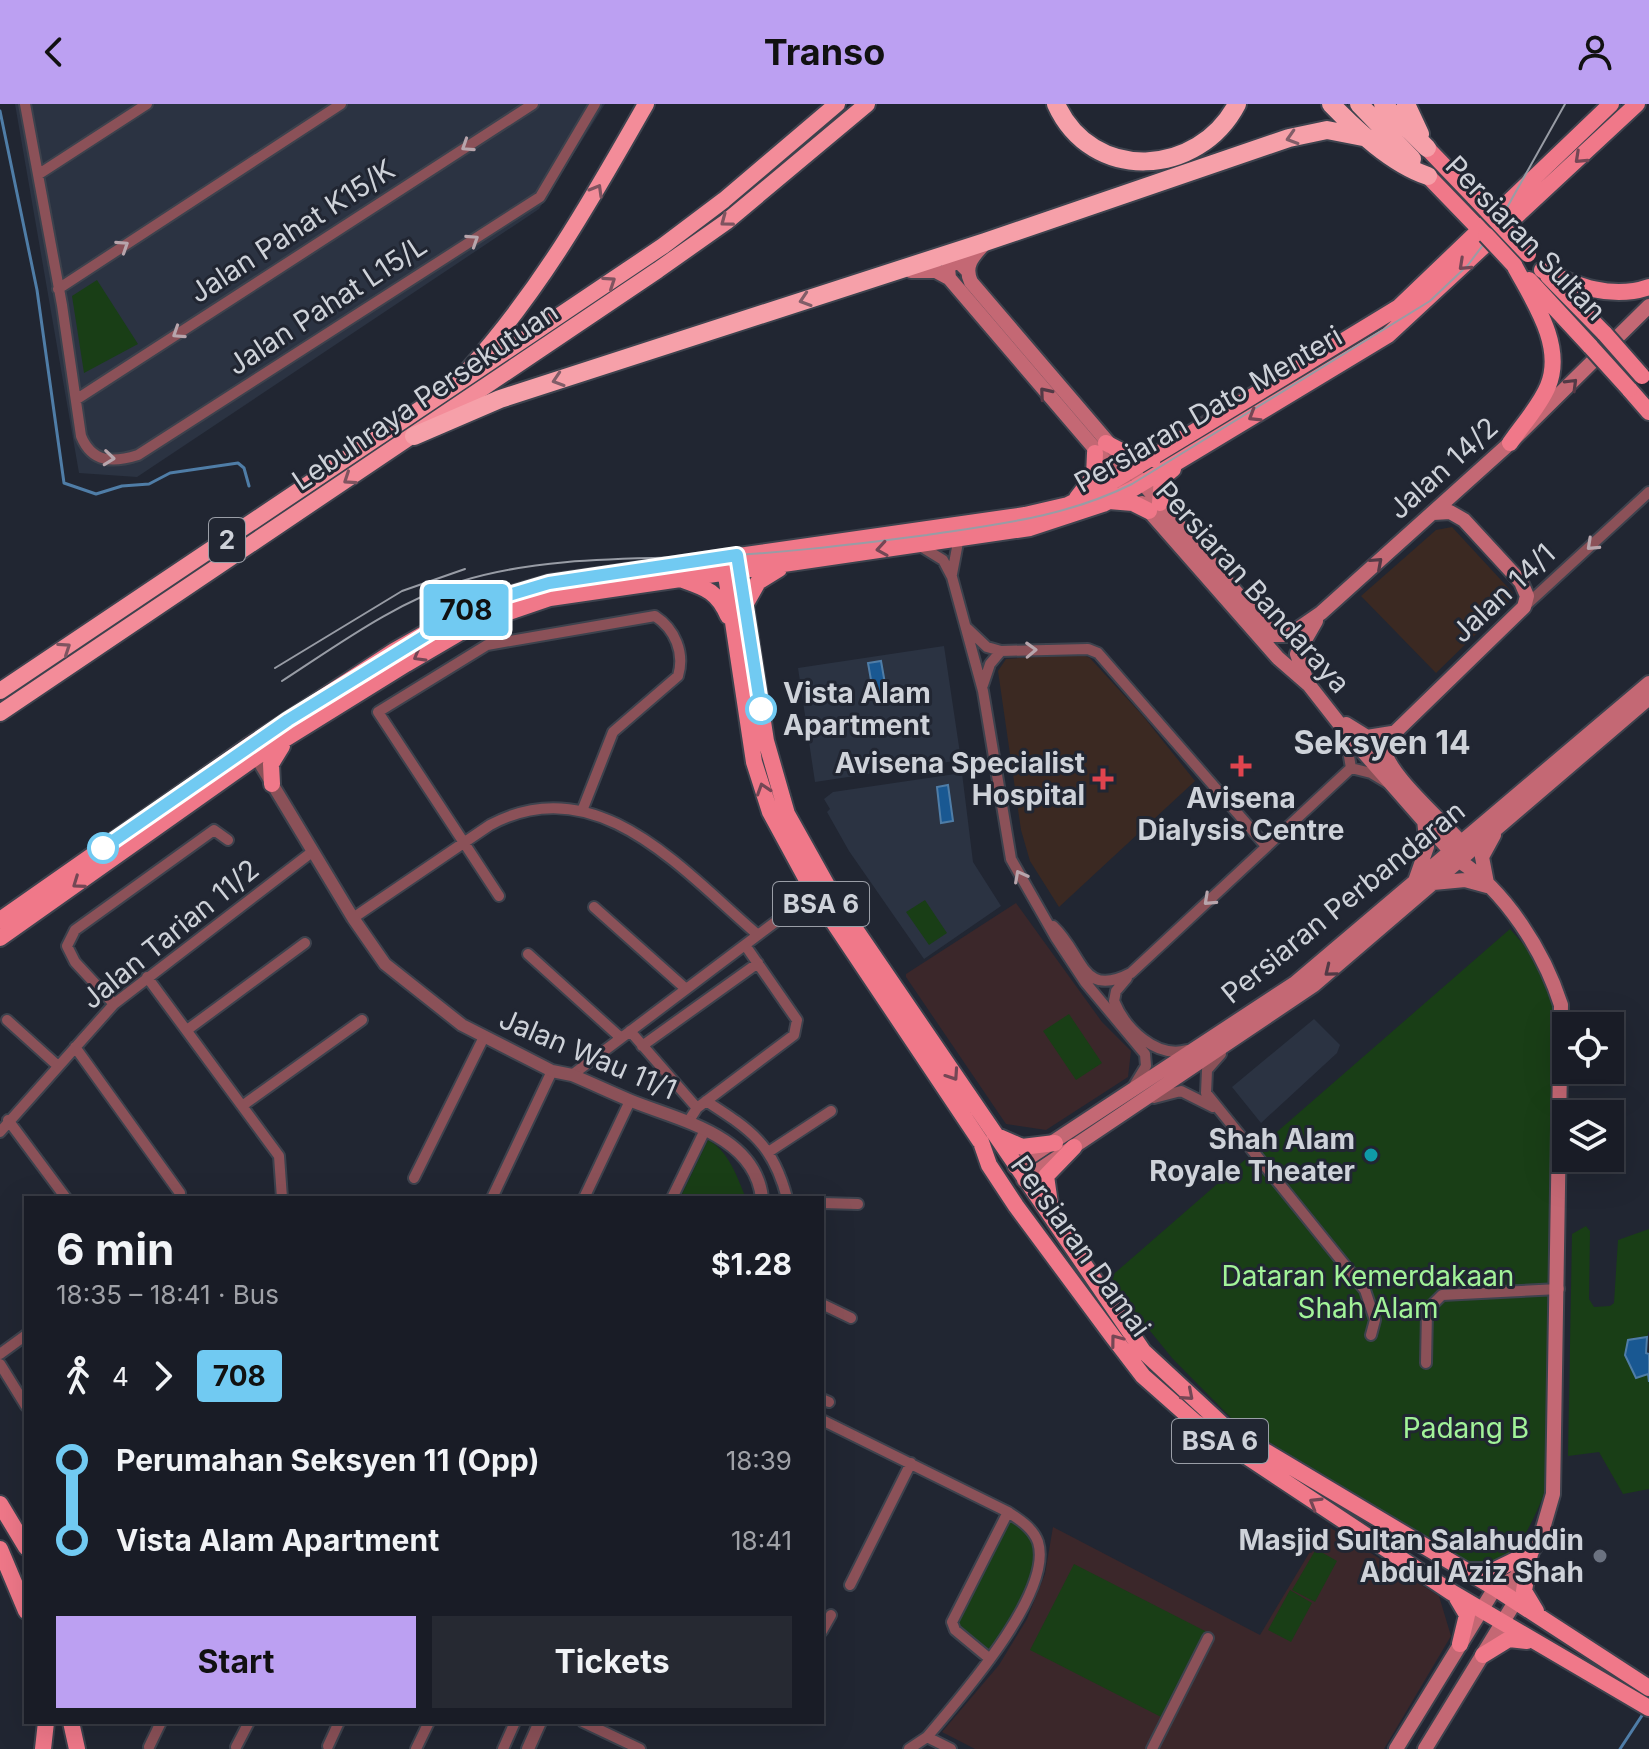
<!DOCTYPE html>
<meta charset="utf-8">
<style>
:root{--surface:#191c26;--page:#262932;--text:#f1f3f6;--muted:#9fa1a7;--line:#373a43;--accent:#bca0f2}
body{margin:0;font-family:Inter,sans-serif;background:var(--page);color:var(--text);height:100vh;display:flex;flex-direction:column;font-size:30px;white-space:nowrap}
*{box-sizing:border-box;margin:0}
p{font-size:26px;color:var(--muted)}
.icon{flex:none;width:44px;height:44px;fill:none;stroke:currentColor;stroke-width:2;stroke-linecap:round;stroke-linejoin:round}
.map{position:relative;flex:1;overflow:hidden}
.details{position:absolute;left:24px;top:1092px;width:800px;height:528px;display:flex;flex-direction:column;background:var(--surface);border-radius:0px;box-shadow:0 8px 32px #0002,0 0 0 2px var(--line)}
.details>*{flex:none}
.badge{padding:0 16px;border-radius:6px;font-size:28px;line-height:52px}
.tools{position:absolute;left:1552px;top:908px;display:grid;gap:16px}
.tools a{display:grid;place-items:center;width:72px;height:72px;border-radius:0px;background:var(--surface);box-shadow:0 8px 32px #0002,0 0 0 2px var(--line);font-size:40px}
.map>.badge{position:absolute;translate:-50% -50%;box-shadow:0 0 0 4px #fff}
.legs{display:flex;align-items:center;gap:12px;height:88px;padding:0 32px;font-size:26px}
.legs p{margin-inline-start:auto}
.head{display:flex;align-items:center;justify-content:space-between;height:136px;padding:0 32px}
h1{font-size:44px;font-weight:700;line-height:60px}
.action{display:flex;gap:16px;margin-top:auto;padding:16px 32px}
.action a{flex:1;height:92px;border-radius:0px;background:var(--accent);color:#111;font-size:32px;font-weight:700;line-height:92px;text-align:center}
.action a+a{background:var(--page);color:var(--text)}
ul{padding:0 32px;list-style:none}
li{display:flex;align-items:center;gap:28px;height:80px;font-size:30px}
li i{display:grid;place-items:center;width:12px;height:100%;margin:0 10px;background:currentColor}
li i::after{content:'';width:20px;height:20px;margin:-10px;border:6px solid;border-radius:50%;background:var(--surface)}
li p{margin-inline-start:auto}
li:first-child i{background:linear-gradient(#0000 50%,currentColor 0)}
li:last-child i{background:linear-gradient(currentColor 50%,#0000 0)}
header{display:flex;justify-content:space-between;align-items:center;height:104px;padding:0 32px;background:var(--accent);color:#111;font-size:36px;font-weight:700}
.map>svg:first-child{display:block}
.built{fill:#2b3342}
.education{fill:#3b272a}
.medical{fill:#3b2922}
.green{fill:#193e16}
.water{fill:#195892;stroke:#4f7da7;stroke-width:2}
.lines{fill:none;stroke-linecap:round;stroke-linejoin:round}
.stream{stroke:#4f7da7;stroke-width:3}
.minor-casing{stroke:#3d424d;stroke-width:14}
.tertiary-casing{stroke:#3d424d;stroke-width:16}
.secondary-casing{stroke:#3d424d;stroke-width:18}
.primary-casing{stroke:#3d424d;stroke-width:20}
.trunk-casing{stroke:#3d424d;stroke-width:20}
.motorway-casing{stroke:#3d424d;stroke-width:22}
.minor{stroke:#8b5158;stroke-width:10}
.tertiary{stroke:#8b5158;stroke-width:12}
.secondary{stroke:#c46874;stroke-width:14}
.primary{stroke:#f07889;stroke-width:16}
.trunk{stroke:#f38c99;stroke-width:16}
.motorway{stroke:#f6a0a9;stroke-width:18}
.tram{stroke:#989ca5;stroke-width:2}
.primary-bridge-casing{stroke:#3d424d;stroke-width:20;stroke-linecap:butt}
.primary-bridge{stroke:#f07889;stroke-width:16}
.oneway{stroke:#815d68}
.oneway2{stroke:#b7a5ac}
.oneway3{stroke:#744755}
.oneway4{stroke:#7f5460}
.oneway5{stroke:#523a46}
.line-1-casing{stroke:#fff;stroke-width:18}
.line-1{stroke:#71caf2;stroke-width:12}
.stop-1-dot{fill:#fff;stroke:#71caf2;stroke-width:4}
.health-dot{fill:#e0444e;stroke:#212632;stroke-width:3}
.culture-dot{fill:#0f9aa8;stroke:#212632;stroke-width:3}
.worship-dot{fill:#6b7280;stroke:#212632;stroke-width:3}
.labels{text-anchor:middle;stroke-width:6;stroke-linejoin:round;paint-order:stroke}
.shield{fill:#212632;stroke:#9a9ea7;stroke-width:2}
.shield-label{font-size:26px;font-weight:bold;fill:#ced2d9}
.street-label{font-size:28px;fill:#ced2d9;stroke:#212632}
.stop-label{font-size:28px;font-weight:bold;fill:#ced2d9;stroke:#212632;text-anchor:start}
.poi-label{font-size:28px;font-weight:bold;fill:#ced2d9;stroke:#212632;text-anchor:end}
.park-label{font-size:28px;fill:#a2f399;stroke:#212632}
.quarter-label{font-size:32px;font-weight:bold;fill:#ced2d9;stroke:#212632}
</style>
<header><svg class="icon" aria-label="back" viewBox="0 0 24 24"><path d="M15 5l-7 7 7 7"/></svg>Transo<svg class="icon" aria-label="person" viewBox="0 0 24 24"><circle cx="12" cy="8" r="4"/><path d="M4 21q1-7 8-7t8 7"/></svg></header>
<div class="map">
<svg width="1649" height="1645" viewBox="0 0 1649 1645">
<rect width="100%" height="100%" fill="#212632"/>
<path class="built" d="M 15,0 L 605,0 L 539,105 L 137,373 L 79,369 Z
M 944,542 L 961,656 L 815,678 L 798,564 Z
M 962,669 L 973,758 L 1001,802 L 924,855 L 849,747 L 827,708 L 830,705 L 824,695 L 833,688 Z
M 1314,915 L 1340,941 L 1337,949 L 1261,1019 L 1232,983 Z"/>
<path class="education" d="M 1016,799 L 1102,918 L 1131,947 L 1128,973 L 1046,1026 L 1006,1020 L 906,873 L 906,870 Z
M 1326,1421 L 1439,1492 L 1451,1532 L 1384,1645 L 975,1645 L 942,1628 L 999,1561 L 1027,1515 L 1045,1470 L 1053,1423 L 1260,1531 Z"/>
<path class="medical" d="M 1452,423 L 1513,489 L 1511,496 L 1436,569 L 1361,492 L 1436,426 Z
M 1081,550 L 1090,554 L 1143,612 L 1195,677 L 1059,803 L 1030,757 L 1021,726 L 998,567 L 1006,555 Z"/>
<path class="green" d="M 97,176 L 138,240 L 84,269 L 72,192 Z
M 925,796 L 947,829 L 929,841 L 906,808 Z
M 1510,825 L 1538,857 L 1556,908 L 1545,1388 C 1528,1428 1519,1452 1477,1467 L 1235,1318 L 1172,1254 L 1108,1175 Z
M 1069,910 L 1102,959 L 1076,976 L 1043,927 Z
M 708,1036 C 729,1047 737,1073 746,1094 L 680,1094 Z
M 1586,1122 L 1590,1127 L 1589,1195 L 1594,1203 L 1610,1202 L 1614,1199 L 1618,1136 L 1649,1125 L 1649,1227 L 1647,1233 L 1631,1234 L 1637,1273 L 1649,1270 L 1649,1385 L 1623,1390 L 1599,1348 L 1568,1352 L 1572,1130 Z
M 1009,1411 C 1019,1419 1030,1425 1035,1438 C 1046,1469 1006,1526 989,1550 L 955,1522 Z
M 1316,1445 L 1337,1457 L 1315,1498 L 1292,1486 Z
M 1074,1460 L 1207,1528 L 1163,1614 L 1030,1546 Z
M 1290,1486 L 1312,1499 L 1291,1538 L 1268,1526 Z"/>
<path class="water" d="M 881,557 L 887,591 L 874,593 L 868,559 Z
M 948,681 L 953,717 L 941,719 L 937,683 Z
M 1647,1233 L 1646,1249 L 1649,1250 L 1649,1278 L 1648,1270 L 1636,1274 L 1625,1251 L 1628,1236 Z"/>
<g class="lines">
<path class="stream" d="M 0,7 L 37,186 L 64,379 L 96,390 L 122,382 L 149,380 L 170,369 L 238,359 L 244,364 L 249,382
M 1620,1645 L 1643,1610"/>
<g class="minor-casing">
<path id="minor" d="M 25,0 L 62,201 L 81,332 C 92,359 113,359 138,351 L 540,93 L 595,0
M 39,70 L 147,0
M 58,185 L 341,0
M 77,295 L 533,0
M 922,443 L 943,456 L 952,473 L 983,587 L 1011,755 L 1056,834 L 1085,878 L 1145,950 L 1146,962 L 1135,980
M 952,470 L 959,433
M 1524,503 L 1649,388
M 967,524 L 987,543 L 1001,547 L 1088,545 L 1098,549 L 1266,742
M 983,581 L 990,560 L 1001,547
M 1351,664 L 1371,669 L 1386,678
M 499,792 L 378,608 L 487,541 L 655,512 C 675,525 685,549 678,572 L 613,628 L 582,707
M 594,803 L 686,885
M 353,814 L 490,721 C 597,663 683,767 758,831
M 1053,822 C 1084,851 1081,895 1131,869 L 1351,664 L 1345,629
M 528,850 L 621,934
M 147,873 L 279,1052 L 282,1094
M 1127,874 L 1116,887 L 1114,897 C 1125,924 1156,955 1187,946
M 114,900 L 75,858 L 67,842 L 75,826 L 214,726 L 228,736
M 7,916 L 58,962
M 187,926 L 305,839
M 630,927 L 697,1004
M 642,942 L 758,859
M 75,943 L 180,1089
M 1221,950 L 1207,966 L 1206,989 L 1365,1186 L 1375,1216 L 1371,1231
M 572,971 L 814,789
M 1154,994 L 1181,987 L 1213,1003
M 706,997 C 751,1026 773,1040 787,1094
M 242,1002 L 362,916
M 8,1016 L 66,1094
M 688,1018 L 697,1004 L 794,931 L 797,916 L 745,841
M 0,1028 L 114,900 L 312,748
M 770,1047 L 831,1007
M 414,1074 L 484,933
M 492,1094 L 552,967
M 584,1094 L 630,997
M 672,1094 L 705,1026
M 822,1099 L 858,1100
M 822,1200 L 851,1214
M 0,1250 L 26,1231
M 1426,1259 L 1427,1206 L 1442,1191 L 1559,1185
M 0,1260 L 26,1302
M 822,1295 L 829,1298
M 822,1316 L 1008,1408 C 1020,1416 1033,1424 1038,1438 C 1054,1489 958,1596 927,1633 L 909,1645
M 850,1481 L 911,1359
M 822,1527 L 831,1511
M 990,1555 L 955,1526 L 952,1518 L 1008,1408
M 583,1618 L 640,1645
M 927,1633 L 951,1645
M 328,1642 L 339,1618
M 149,1643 L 161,1618
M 236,1643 L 249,1618
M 416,1645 L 429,1618
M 503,1645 L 515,1618
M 1152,1645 L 1208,1534"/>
</g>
<g class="tertiary-casing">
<path id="tertiary" d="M 256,653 L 353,814 L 385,860 L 462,921 L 552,967 L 572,971 C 591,979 610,988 629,996 C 677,1016 755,1030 762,1094
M 528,1645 L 540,1618"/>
</g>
<g class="secondary-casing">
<path id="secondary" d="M 985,139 C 974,151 963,161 971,178 L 1265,522 L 1274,531 L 1289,531 L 1321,509 L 1510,339 L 1649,202
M 911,167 L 936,167 L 949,174 L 1125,380
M 949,174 L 948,164 L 953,159 L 960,159 L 967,166
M 1142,399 L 1278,554 L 1309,581 L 1345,627 L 1458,756 C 1506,787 1544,848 1561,901 L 1553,1390 L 1540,1435 L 1515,1474 L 1515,1498 L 1425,1645
M 1433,409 L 1450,408 L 1464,416 L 1521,478 L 1527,492 L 1524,503 L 1384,639 C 1380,666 1448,721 1466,744
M 1307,577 L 1297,550 L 1316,517
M 1346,620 L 1367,633 L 1392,629
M 1415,777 L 1427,743 L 1424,716
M 1433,779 L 1465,776 L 1487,782
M 1487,779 L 1482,753 L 1494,731
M 1015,1063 L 1295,879 L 1649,579
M 1024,1076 L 1314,881 L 1649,594
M 1396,1645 L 1495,1484 L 1515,1474"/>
</g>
<g class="primary-casing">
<path id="primary" d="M 1427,44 L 1475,94
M 1428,72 L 1485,131
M 1542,166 C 1577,182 1612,196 1649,183
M 1548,172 L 1605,230
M 1529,176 L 1591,243
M 1629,285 L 1649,308
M 1106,339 L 1131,352 L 1153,355
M 1510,339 C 1522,321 1540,302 1548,282 C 1565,241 1532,195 1514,161
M 1077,394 L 1094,372 L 1095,349
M 1109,397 L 1133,399 L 1149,407
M 1160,399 L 1162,374 L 1173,365
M 738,456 L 766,637 L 787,710 L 834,794 L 1143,1247 L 1226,1324 L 1495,1484 L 1649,1584
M 724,458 L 754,658 L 770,708 L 814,789 L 980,1037
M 683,476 C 706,484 718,488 728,512
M 745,501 L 758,478 L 779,465
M 272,680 L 271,660 L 282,642
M 0,816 L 250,641 L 394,547 L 475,501 L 549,479 L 1025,411 L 1068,401 L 1100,385 L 1399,203 L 1611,0
M 0,834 L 256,653 L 406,560 L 476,519 L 550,494 L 1030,424 L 1103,400 L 1131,386 L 1388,231 L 1637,0
M 997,1032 L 1022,1043 L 1055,1039
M 981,1038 L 989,1061 L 1016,1102 L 1113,1233 L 1143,1272 L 1195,1318 L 1451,1488 L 1649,1604
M 1051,1107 L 1046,1072 L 1074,1043
M 0,1400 L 26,1443
M 0,1445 L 26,1507
M 1530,1449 L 1524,1487 L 1536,1507
M 1468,1467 L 1493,1467 L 1530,1449
M 1457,1494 L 1467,1511 L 1460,1540
M 1483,1551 L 1509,1535 L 1527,1537
M 71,1618 L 77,1645
M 43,1645 L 46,1618"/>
</g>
<g class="trunk-casing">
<path id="trunk" d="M 469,265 C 542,184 593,93 646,0
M 0,587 L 663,142 L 724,96 L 837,0
M 0,609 L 658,166 L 726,118 L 867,0"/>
</g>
<g class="motorway-casing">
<path id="motorway" d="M 1056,0 C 1092,80 1199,73 1237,0
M 1331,0 C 1357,27 1392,60 1428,72
M 1359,0 L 1412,55
M 1383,0 L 1427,44
M 1406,0 L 1420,30
M 414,332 L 500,295 L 985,138 L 1289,34 L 1327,26 L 1368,34"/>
</g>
<use href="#minor" class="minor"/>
<use href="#tertiary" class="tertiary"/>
<use href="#secondary" class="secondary"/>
<use href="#primary" class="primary"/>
<use href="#trunk" class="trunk"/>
<use href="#motorway" class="motorway"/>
<path class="tram" d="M 275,564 L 402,487 L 465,465
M 282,577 C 339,540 396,498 462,477 C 537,454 620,455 697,453 C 775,450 850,441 927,431 C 999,420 1066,413 1132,380 L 1430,197 L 1468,161 L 1495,125 L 1565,0"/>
<g class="primary-bridge-casing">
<path id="primary-bridge" d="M 1475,94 L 1528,150
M 1486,131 L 1514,161
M 1605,230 L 1642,272
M 1591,243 L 1629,285"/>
</g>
<use href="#primary-bridge" class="primary-bridge"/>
</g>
<defs><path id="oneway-chevron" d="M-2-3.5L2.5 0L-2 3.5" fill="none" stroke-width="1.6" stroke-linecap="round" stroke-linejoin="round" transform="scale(2)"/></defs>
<g class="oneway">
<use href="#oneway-chevron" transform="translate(1292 34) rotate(163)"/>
<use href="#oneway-chevron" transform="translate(805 196) rotate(162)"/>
<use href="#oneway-chevron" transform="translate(558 276) rotate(162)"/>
</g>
<g class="oneway2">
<use href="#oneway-chevron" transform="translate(467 42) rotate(147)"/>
<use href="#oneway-chevron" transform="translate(473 136) rotate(-33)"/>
<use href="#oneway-chevron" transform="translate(123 142) rotate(-33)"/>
<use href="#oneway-chevron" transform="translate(178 229) rotate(147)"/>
<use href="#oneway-chevron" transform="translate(109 354) rotate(6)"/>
<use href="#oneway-chevron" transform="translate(1592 441) rotate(137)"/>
<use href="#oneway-chevron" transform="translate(1031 546) rotate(-2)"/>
<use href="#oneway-chevron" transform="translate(1020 772) rotate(-118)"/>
<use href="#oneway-chevron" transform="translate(1209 796) rotate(137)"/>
</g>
<g class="oneway3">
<use href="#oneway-chevron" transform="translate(1580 54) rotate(137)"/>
<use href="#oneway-chevron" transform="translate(1464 161) rotate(137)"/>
<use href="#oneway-chevron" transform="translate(1254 312) rotate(149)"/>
<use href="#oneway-chevron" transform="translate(882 445) rotate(171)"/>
<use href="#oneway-chevron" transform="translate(419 552) rotate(150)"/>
<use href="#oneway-chevron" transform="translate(763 685) rotate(-108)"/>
<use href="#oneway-chevron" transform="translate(78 779) rotate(145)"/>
<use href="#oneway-chevron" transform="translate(953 971) rotate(56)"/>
<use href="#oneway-chevron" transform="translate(1116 1236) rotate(-127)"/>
<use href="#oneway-chevron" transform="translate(1188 1291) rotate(41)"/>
<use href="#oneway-chevron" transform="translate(1315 1399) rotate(-149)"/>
</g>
<g class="oneway4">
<use href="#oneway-chevron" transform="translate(597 86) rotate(-60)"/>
<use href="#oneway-chevron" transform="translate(726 117) rotate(143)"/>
<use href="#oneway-chevron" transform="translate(610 178) rotate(-34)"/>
<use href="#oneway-chevron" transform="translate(349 375) rotate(146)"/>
<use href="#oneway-chevron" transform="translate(65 544) rotate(-34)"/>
</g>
<g class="oneway5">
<use href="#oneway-chevron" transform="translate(1572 280) rotate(-45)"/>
<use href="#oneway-chevron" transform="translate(1045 289) rotate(-130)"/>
<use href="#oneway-chevron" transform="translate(1377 459) rotate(-42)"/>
<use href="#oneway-chevron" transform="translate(1330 867) rotate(141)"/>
</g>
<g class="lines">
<g class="line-1-casing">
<path id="line-1" d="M 103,744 L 288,616 L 475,501 L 549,479 L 737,451 L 761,605"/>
</g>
<use href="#line-1" class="line-1"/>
</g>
<g class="stop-1-dot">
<circle cx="761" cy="605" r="14"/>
<circle cx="103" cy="744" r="14"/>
</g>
<g class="health-dot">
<path d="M1237 650h8v8h8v8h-8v8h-8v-8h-8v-8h8z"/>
<path d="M1099 663h8v8h8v8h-8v8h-8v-8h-8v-8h8z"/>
</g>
<circle class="culture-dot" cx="1371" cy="1051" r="8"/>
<circle class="worship-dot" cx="1600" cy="1452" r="8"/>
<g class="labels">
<g class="shield">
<rect x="209" y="414" width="36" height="44" rx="6"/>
<rect x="773" y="778" width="96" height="44" rx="6"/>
<rect x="1172" y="1315" width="96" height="44" rx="6"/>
</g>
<g class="shield-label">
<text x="227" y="445">2</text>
<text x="821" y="809">BSA 6</text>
<text x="1220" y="1346">BSA 6</text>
</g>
<g class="street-label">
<text transform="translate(292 127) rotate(-33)" y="10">Jalan Pahat K15/K</text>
<text transform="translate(1526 134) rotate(46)" y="10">Persiaran Sultan</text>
<text transform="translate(327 201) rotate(-33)" y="10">Jalan Pahat L15/L</text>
<text transform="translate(425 292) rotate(-34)" y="10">Lebuhraya Persekutuan</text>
<text transform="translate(1208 305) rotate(-30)" y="10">Persiaran Dato Menteri</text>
<text transform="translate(1443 364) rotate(-42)" y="10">Jalan 14/2</text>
<text transform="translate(1253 483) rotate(48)" y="10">Persiaran Bandaraya</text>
<text transform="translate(1503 489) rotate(-43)" y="10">Jalan 14/1</text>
<text transform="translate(1343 798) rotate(-39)" y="10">Persiaran Perbandaran</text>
<text transform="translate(170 830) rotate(-39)" y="10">Jalan Tarian 11/2</text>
<text transform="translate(588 950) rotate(23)" y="10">Jalan Wau 11/1</text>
<text transform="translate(1081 1142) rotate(54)" y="10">Persiaran Damai</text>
</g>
<g class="stop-label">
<text x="783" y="599">Vista Alam<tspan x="783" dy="32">Apartment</tspan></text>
</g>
<g class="poi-label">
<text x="1085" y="669">Avisena Specialist<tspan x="1085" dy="32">Hospital</tspan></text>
<text x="1241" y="704" text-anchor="middle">Avisena<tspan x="1241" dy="32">Dialysis Centre</tspan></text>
<text x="1355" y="1045">Shah Alam<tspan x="1355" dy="32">Royale Theater</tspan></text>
<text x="1584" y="1446">Masjid Sultan Salahuddin<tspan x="1584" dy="32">Abdul Aziz Shah</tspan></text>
</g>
<g class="park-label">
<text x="1368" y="1182">Dataran Kemerdakaan<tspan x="1368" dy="32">Shah Alam</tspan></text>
<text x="1466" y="1334">Padang B</text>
</g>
<g class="quarter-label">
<text x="1382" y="650">Seksyen 14</text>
</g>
</g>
</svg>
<div class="tools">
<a><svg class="icon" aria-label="locate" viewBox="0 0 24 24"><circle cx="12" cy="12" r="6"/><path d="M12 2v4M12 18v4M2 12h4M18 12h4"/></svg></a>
<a><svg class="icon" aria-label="layers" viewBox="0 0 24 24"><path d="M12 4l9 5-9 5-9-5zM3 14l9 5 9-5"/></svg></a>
</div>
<b class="badge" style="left:466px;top:506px;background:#71caf2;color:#111">708</b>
<section class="details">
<div class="head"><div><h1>6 min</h1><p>18:35 – 18:41 · Bus</p></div><b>$1.28</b></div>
<div class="legs"><svg class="icon" aria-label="walk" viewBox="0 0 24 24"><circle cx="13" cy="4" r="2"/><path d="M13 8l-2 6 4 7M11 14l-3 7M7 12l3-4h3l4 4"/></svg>4<svg class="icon" aria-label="forward" viewBox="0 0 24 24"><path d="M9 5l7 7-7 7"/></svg><b class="badge" style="background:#71caf2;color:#111">708</b></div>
<ul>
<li><i style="color:#71caf2"></i><b>Perumahan Seksyen 11 (Opp)</b><p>18:39</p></li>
<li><i style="color:#71caf2"></i><b>Vista Alam Apartment</b><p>18:41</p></li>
</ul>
<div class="action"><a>Start</a><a>Tickets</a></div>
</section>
</div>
